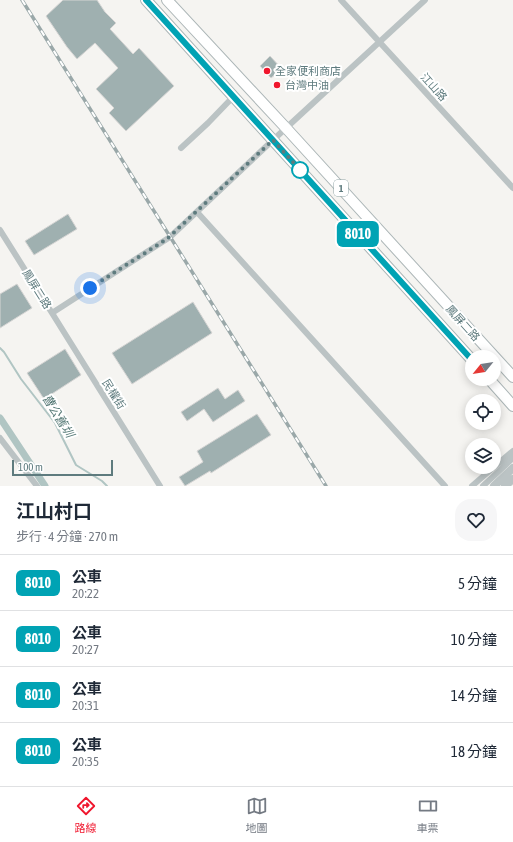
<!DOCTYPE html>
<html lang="zh-TW">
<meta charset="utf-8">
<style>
:root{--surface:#fff;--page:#f6f6f7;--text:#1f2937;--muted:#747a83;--line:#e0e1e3;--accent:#f0162d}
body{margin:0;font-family:"Asap Condensed","Noto Sans TC",sans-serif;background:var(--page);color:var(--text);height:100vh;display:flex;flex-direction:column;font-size:15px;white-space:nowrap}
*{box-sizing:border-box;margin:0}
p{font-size:13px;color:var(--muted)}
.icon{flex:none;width:22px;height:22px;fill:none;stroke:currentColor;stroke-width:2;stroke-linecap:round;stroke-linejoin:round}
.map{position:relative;height:486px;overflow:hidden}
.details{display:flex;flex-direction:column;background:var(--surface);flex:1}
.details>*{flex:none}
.badge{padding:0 8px;border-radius:6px;font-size:14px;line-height:26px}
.needle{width:26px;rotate:240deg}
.buttons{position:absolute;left:465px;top:350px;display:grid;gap:8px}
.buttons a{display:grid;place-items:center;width:36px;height:36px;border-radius:50%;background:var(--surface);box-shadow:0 2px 10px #0003;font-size:20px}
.scale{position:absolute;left:12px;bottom:10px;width:101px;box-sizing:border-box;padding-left:4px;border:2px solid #5e7b7e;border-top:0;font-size:11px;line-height:14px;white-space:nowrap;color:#5e7b7e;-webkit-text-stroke:3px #fff;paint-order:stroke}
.you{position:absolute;width:20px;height:20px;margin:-10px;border:3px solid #fff;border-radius:50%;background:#1a73e8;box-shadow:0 0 0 6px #1a73e833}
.map>.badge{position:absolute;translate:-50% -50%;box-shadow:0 0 0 2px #fff}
.round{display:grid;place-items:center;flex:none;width:42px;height:42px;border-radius:16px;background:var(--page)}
.overview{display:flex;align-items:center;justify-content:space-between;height:68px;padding:0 16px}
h1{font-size:19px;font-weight:700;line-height:30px}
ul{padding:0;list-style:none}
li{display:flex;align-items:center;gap:12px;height:56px;padding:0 16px;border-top:1px solid var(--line)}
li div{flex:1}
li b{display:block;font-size:15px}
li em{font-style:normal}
li .badge{min-width:44px;font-weight:700;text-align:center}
.dock{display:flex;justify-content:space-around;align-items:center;height:56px;border-top:1px solid var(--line);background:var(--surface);font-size:11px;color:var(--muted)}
.dock a{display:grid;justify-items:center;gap:2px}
.dock .active{color:var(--accent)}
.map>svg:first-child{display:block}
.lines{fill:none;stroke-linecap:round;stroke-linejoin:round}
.stream{stroke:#b0c5c3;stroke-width:2}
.canal{stroke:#b0c5c3;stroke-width:7}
.building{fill:#9fb0b0;stroke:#d6d5d4}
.primary-casing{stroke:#acb6b7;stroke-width:12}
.minor{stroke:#bbc3c4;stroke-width:6}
.tertiary{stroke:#bbc3c4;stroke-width:8}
.primary{stroke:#fff;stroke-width:10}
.rail-casing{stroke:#9aa8a9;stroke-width:3.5}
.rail{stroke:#fff;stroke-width:2;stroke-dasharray:6;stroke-linecap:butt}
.line-casing{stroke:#fff;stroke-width:9}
.line{stroke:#00a3b4;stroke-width:6}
.walk{stroke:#5e7b7e;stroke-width:4;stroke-dasharray:0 7.2}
.poi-dot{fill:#f0162d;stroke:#fff;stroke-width:1.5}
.stop-dot{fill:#fff;stroke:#00a3b4;stroke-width:2}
.labels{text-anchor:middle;stroke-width:4;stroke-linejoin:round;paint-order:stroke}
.shield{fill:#fff;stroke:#8ea3a5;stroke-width:1}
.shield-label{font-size:10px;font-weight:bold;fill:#5e7b7e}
.poi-label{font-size:11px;fill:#5e7b7e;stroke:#fff;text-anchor:start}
.street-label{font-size:11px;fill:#5e7b7e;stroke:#fff}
.water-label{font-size:12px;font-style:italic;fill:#587b78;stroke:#fff}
</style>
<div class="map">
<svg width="513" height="486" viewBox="0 0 513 486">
<rect width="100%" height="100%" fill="#f5f4f1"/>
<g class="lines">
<path class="stream" d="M 0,348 L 4,352 L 21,379 L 55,423 L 76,465 L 102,481 L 107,486"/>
<path class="canal" d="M 0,418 L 45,486"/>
</g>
<path class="building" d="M 63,0 L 97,0 L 105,12 L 116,23 L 110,29 L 133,54 L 139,48 L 174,86 L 126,131 L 109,113 L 114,108 L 96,89 L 118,68 L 95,43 L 77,59 L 67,47 L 46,16 Z
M 270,56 L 282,69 L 271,78 L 260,66 Z
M 68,214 L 77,229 L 34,255 L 25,241 Z
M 17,284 L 32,308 L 0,328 L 0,294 Z
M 193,302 L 212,333 L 132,384 L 112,353 Z
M 65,349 L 81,375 L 44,399 L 27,373 Z
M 218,388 L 225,399 L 238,390 L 245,401 L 213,422 L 204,409 L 187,421 L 181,412 Z
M 257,414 L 271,435 L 211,473 L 210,471 L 185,486 L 179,477 L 203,462 L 197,451 Z"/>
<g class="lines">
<g class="primary-casing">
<path id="primary" d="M 146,0 L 472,360
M 167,0 L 286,128 L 513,377
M 489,379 L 513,406"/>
</g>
<path class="minor" d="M 341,0 L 513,188
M 181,148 L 208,123 L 233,97
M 197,212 L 445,486
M 0,230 L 52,313 L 170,237 L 273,140 L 425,0
M 52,313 L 160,486
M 0,438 L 37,486
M 494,467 L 513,451
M 472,486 L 494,467
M 483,486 L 513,458"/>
<path class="tertiary" d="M 494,486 L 513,468
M 505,486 L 513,479"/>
<use href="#primary" class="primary"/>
<g class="rail-casing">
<path id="rail" d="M 22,0 L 326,486"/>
</g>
<use href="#rail" class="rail"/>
</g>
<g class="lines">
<g class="line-casing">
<path id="line" d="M 146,0 L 472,360"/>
</g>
<use href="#line" class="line"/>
<path class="walk" d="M 90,288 L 167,239 L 273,140 L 300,170"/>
</g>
<g class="poi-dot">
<circle cx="267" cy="71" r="4"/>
<circle cx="277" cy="85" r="4"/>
</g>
<circle class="stop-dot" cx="300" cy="170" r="8"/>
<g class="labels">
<rect class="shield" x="334" y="180" width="14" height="16" rx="3"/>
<g class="shield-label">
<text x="341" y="192">1</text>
</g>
<g class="poi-label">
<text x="275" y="75">全家便利商店</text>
<text x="285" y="89">台灣中油</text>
</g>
<g class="street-label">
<text transform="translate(434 87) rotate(48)" y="4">江山路</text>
<text transform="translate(37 289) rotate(58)" y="4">鳳屏二路</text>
<text transform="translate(463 323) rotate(48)" y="4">鳳屏二路</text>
<text transform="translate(114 394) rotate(58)" y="4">民權街</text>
</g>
<g class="water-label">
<text transform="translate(58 416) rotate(58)" y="4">曹公舊圳</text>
</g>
</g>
</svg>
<div class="buttons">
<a><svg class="needle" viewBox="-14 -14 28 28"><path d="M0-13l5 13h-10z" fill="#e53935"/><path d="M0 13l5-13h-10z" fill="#747a83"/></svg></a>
<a><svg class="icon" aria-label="locate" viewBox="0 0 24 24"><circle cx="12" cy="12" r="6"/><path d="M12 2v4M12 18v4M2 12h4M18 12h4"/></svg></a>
<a><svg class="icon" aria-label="layers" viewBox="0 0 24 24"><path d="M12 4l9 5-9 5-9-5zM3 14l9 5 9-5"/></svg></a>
</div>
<div class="scale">100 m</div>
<div class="you" style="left:90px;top:288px"></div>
<b class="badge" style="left:358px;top:234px;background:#00a3b4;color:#fff">8010</b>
</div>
<section class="details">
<div class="overview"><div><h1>江山村口</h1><p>步行 · 4 分鐘 · 270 m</p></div><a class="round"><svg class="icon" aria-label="heart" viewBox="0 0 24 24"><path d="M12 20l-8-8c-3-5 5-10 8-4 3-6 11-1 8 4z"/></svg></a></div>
<ul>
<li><span class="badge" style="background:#00a3b4;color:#fff">8010</span><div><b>公車</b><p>20:22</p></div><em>5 分鐘</em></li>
<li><span class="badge" style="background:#00a3b4;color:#fff">8010</span><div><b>公車</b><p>20:27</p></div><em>10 分鐘</em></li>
<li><span class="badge" style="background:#00a3b4;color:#fff">8010</span><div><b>公車</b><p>20:31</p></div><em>14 分鐘</em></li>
<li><span class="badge" style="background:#00a3b4;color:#fff">8010</span><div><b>公車</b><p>20:35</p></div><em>18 分鐘</em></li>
</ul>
</section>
<nav class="dock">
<a class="active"><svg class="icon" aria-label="directions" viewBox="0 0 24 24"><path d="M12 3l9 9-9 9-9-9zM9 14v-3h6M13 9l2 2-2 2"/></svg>路線</a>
<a><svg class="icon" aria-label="map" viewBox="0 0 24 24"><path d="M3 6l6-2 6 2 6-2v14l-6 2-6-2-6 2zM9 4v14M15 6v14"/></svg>地圖</a>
<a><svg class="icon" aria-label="tickets" viewBox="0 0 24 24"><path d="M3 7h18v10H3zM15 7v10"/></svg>車票</a>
</nav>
